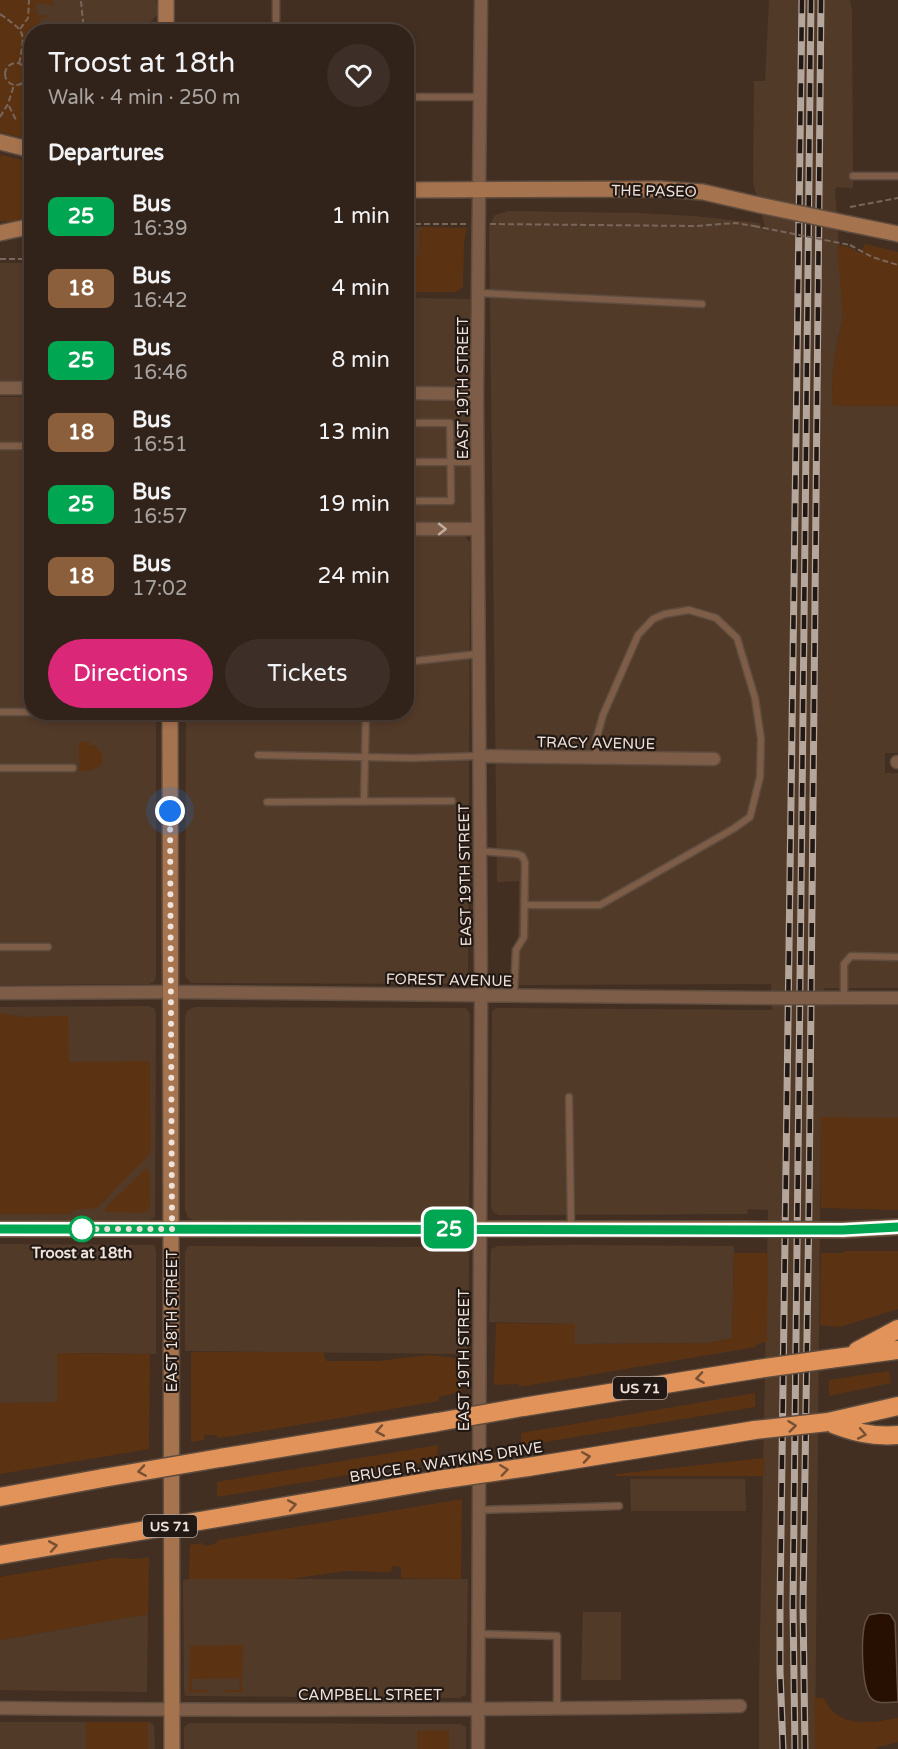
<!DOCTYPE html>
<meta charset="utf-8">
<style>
:root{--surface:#32231a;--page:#3d2f27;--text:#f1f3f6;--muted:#a8a4a2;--line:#4d4039;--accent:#db2777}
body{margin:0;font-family:"Varela Round",sans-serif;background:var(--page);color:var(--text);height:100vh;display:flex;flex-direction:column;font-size:22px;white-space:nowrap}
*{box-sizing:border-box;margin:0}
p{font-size:20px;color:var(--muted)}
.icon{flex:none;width:33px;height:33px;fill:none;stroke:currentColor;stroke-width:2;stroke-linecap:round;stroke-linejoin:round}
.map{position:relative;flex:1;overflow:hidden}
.drawer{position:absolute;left:24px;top:24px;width:390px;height:696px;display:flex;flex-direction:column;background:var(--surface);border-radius:24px;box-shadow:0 3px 9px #0003,0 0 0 2px var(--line)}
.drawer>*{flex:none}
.badge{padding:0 12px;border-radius:9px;font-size:21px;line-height:39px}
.you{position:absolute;width:30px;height:30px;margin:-15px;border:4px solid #fff;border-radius:50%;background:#1a73e8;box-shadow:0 0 0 9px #1a73e833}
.map>.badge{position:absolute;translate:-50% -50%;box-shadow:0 0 0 3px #fff}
h2{padding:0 24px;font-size:22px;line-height:54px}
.round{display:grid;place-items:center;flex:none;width:63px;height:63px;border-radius:32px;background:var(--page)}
.headline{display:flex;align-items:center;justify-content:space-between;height:102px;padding:0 24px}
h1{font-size:28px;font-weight:600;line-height:45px}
.primary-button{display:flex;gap:12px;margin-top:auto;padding:12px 24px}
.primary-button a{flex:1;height:69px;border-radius:36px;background:var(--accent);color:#fff;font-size:24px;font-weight:600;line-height:69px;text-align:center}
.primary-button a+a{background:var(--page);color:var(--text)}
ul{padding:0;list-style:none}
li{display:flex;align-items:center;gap:18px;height:72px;padding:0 24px}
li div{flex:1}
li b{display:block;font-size:22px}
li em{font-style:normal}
li .badge{min-width:66px;font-weight:700;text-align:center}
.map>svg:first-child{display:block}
.built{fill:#523a29}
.green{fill:#5c3312}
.water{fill:#271001;stroke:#634f42;stroke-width:1.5}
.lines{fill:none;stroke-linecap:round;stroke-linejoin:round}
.lane-casing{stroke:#5e4c3f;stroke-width:9}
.street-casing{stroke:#5e4c3f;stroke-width:15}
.secondary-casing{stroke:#5e4c3f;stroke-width:18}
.highway-casing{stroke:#5e4c3f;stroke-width:21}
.path{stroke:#78665b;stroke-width:2;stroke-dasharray:6 3;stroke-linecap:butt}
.lane{stroke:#7d5d47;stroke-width:6}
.street{stroke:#7d5d47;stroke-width:12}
.secondary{stroke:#a6734f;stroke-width:15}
.highway{stroke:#e19359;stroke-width:18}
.rail-casing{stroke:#b5a69c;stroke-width:7}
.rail{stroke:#221914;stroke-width:4.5;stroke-dasharray:14;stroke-linecap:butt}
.street-bridge-casing{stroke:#5e4c3f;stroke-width:15;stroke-linecap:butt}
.secondary-bridge-casing{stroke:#5e4c3f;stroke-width:18;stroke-linecap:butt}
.highway-bridge-casing{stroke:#5e4c3f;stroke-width:21;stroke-linecap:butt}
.path-bridge{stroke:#78665b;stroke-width:2;stroke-dasharray:6 3;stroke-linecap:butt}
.street-bridge{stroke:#7d5d47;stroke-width:12}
.secondary-bridge{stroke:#a6734f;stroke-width:15}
.highway-bridge{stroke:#e19359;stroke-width:18}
.oneway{stroke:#c1ad9f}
.oneway2{stroke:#785033}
.line-casing{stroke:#fff;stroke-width:14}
.line{stroke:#00a651;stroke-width:9}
.walk{stroke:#efe2da;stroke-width:6;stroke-dasharray:0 10.8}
.stop-dot{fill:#fff;stroke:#00a651;stroke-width:3}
.labels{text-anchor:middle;stroke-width:4.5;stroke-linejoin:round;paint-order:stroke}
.shield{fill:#221914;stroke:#b2a69f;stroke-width:1.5}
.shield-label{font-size:14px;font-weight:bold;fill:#efe2da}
.street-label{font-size:15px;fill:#efe2da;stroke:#221914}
.stop-label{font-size:15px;font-weight:bold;fill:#efe2da;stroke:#221914}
</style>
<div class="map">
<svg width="898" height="1749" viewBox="0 0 898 1749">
<rect width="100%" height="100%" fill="#422f22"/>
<path class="built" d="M 36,0 L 156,0 L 158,14 L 150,22 L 150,31 L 37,31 Z
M 769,0 L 850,0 L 852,10 L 853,188 L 837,187 L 835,189 L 843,318 L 836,348 L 832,379 L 833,405 L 898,406 L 898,753 L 885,753 L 885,773 L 898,773 L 898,988 L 824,988 L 823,1005 L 898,1006 L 898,1118 L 821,1118 L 815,1749 L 759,1749 L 759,1687 L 768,1210 L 748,1209 L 747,1214 L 499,1215 L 493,1212 L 491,1207 L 492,1012 L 496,1008 L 772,1010 L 771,984 L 517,985 L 519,881 L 497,882 L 489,226 L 495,215 L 509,211 L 637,213 L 694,216 L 759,223 L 767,233 L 753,183 L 754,81 L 765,81 Z
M 407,227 L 423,227 L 422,231 L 419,231 L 419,255 L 414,255 L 414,298 L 470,299 L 470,523 L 407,526 Z
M 0,263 L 31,263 L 31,381 L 0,381 Z
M 0,397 L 31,397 L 32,712 L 156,713 L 156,976 L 154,982 L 149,984 L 0,985 Z
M 407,536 L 465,536 L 470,543 L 468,984 L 191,983 L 186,977 L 185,973 L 186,713 L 406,712 Z
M 149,1006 L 155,1009 L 156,1014 L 155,1217 L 148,1221 L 0,1221 L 0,1007 Z
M 194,1007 L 466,1008 L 470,1014 L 469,1217 L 463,1221 L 193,1220 L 188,1218 L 185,1210 L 185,1017 L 187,1011 Z
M 0,1244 L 154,1245 L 156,1251 L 156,1354 L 57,1353 L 57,1402 L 0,1403 Z
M 576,1245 L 734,1246 L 732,1338 L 709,1343 L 575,1344 L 574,1324 L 489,1322 L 491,1249 L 498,1246 Z
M 188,1246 L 466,1247 L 469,1254 L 468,1354 L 185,1351 L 185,1252 Z
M 630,1479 L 745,1479 L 746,1511 L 631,1511 Z
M 189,1579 L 468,1579 L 466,1695 L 459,1698 L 185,1696 L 184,1690 L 183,1580 Z
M 583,1612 L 621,1612 L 621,1680 L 581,1680 Z
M 148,1614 L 147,1692 L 0,1690 L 0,1640 Z
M 0,1722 L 150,1722 L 154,1726 L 155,1749 L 0,1749 Z
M 189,1723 L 460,1724 L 466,1727 L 466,1749 L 184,1749 L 184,1727 Z"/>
<path class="green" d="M 0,0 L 49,0 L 53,1 L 54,5 L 36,3 L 36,15 L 47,15 L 47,18 L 40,18 L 41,31 L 32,32 L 31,140 L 0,132 Z
M 2,155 L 31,162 L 31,217 L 11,222 L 0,221 L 0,156 Z
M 423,227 L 467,228 L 464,241 L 463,287 L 456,292 L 414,292 L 414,255 L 419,255 L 419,231 L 422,230 Z
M 865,244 L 898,252 L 898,406 L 833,406 L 832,379 L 836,348 L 843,318 L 837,245 L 849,247 L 860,253 Z
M 79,742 L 90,742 L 90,745 L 96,745 L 99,752 L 102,752 L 102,765 L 99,765 L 99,769 L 93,769 L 93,771 L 79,771 Z
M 0,1013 L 6,1013 L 7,1015 L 21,1015 L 21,1017 L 68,1016 L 69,1062 L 150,1061 L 151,1151 L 147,1157 L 97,1208 L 73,1210 L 72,1214 L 0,1214 Z
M 821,1117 L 898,1118 L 898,1210 L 821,1208 Z
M 146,1168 L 150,1171 L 150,1207 L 148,1211 L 142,1213 L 105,1212 L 105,1208 Z
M 845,1251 L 898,1251 L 898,1309 L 840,1327 L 820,1325 L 821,1253 L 843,1253 Z
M 734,1253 L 768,1253 L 767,1342 L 757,1344 L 756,1347 L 519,1387 L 519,1384 L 494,1385 L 496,1323 L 575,1324 L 575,1344 L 709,1343 L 732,1338 Z
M 191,1352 L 323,1352 L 326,1361 L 378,1361 L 428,1355 L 463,1359 L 462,1391 L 439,1397 L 439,1401 L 233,1436 L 218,1438 L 216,1435 L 204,1435 L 204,1440 L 191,1442 Z
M 57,1353 L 150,1354 L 149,1449 L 0,1474 L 0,1403 L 57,1402 Z
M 889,1371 L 891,1383 L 829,1396 L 829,1380 Z
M 755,1393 L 755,1407 L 521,1446 L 521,1433 Z
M 438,1445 L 437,1460 L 217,1497 L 217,1482 Z
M 765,1458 L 764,1476 L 615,1476 L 616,1474 Z
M 462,1499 L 461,1579 L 401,1578 L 401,1567 L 392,1566 L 391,1572 L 345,1571 L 291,1579 L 189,1579 L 190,1545 L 203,1543 L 204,1546 L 215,1544 L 219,1540 Z
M 149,1557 L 148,1614 L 0,1640 L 0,1577 L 114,1558 L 136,1559 Z
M 243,1645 L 242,1692 L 224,1692 L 224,1690 L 240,1690 L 239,1678 L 192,1679 L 192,1690 L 208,1690 L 208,1692 L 189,1692 L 190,1646 Z
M 814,1698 L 824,1698 C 837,1729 871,1723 898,1718 L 898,1742 L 878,1747 L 876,1749 L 815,1749 Z
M 86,1722 L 148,1722 L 148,1749 L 86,1749 Z
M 449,1730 L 449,1749 L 417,1749 L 417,1731 Z"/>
<path class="water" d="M 880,1613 L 890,1614 L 895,1622 L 898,1702 C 889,1702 877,1705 871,1698 C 861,1687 861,1637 865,1623 C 866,1620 868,1617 869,1615 Z"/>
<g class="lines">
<g class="lane-casing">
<path id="lane" d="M 276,32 L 276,0
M 406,97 L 481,97
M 853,176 L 898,176
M 479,293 L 702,304
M 406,423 L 450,423 L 451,501 L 406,501
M 0,446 L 32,446
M 406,462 L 478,462
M 406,662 L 478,654
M 0,712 L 32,712
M 41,712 L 170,714
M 258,755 L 412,758 L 478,756
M 0,768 L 73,768
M 364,801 L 366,712
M 267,802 L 452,801
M 479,851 L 517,854 L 522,856 L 525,862 L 524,937 L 516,950 L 514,995
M 525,905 L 600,905 L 733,829 L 750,817 L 760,777 L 761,739 L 755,698 L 737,638 L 716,618 L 689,610 L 665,614 L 653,619 L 638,635 L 603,715 L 596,740 L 596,757
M 0,947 L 48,947
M 844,998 L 844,964 L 851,956 L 898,957
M 569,1097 L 571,1228
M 479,1510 L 619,1506
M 479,1634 L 557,1636 L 557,1708"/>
</g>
<g class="street-casing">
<path id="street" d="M 0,388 L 32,388
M 406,393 L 477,394
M 406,529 L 478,529
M 478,756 L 714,759
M 897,762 L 898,762
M 0,993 L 171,992 L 770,998
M 826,998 L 898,998
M 0,1708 C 247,1711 493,1710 740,1706
M 478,1749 L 481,995 L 477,394 L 481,0"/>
</g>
<g class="secondary-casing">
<path id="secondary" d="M 166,32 L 166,0
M 0,142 L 32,150
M 406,190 L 661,189 L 703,192 L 759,205
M 850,224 L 898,234
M 0,233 L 32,226
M 170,712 L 172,1749
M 0,1229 L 747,1229
M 843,1230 L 898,1227"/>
</g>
<g class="highway-casing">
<path id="highway" d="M 857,1351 L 898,1329
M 829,1359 L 898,1350
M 523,1407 L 758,1369
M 828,1422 C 852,1432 872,1437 898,1435
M 828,1422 L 898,1406
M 220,1458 L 438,1422
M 528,1467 L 755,1430
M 0,1497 L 103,1478
M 235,1515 L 438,1480
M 0,1555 L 105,1537"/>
</g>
<path class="path" d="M 81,1 L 84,32
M 0,14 C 27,33 25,32 19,64
M 20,29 L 28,18 L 29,0
M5 74a11 11 0 1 1 22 0a11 11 0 1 1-22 0Z
M 24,81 L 32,91
M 9,106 L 16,120
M 0,117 L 8,104 L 14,85
M 850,207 L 898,198
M 406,224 L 467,224
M 490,224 L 696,226 L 735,223 L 754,226
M 850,245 L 872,257 L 898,265
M 0,259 L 32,259"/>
<use href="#lane" class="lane"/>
<use href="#street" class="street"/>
<use href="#secondary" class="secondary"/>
<use href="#highway" class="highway"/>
<g class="rail-casing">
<path id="rail" d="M 783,1749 L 780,1671 L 780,1605 L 802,0
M 795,1749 L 793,1606 L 811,0
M 805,1749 L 803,1605 L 809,1203 L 821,0"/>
</g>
<use href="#rail" class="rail"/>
<g class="street-bridge-casing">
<path id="street-bridge" d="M 770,998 L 826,998"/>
</g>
<g class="secondary-bridge-casing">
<path id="secondary-bridge" d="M 759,205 L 850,224
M 747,1229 L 843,1230"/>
</g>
<g class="highway-bridge-casing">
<path id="highway-bridge" d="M 758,1369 L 829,1359
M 438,1422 L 523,1407
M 755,1430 L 828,1422
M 103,1478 L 220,1458
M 438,1480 L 528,1467
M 105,1537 L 235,1515"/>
</g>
<path class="path-bridge" d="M 754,226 L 850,245"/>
<use href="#street-bridge" class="street-bridge"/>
<use href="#secondary-bridge" class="secondary-bridge"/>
<use href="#highway-bridge" class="highway-bridge"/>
</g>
<defs><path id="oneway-chevron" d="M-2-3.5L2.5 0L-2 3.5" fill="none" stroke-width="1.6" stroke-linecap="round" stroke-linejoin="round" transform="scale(1.5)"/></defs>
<use class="oneway" href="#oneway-chevron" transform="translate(442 529)"/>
<g class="oneway2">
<use href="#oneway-chevron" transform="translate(700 1378) rotate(171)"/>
<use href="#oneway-chevron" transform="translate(792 1426) rotate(-7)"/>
<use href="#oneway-chevron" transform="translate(380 1431) rotate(170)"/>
<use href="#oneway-chevron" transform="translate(862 1434) rotate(11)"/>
<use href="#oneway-chevron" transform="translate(586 1457) rotate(-9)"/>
<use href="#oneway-chevron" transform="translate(504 1470) rotate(-8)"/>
<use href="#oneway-chevron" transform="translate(142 1471) rotate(171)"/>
<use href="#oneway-chevron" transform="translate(292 1505) rotate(-10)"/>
<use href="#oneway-chevron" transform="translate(53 1546) rotate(-10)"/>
</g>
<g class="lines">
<g class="line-casing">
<path id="line" d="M 0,1229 L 843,1230 L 898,1227"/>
</g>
<use href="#line" class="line"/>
<path class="walk" d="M 82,1229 L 73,1229 L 172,1229 L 170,811"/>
</g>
<circle class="stop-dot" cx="82" cy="1229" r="12"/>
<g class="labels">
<g class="shield">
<rect x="613" y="1377" width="54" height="22" rx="4.5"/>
<rect x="143" y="1515" width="54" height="22" rx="4.5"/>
</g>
<g class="shield-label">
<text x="640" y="1393">US 71</text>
<text x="170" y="1531">US 71</text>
</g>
<g class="street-label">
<text transform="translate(654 191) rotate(1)" y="5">THE PASEO</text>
<text transform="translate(463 388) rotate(-90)" y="5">EAST 19TH STREET</text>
<text transform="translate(596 743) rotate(1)" y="5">TRACY AVENUE</text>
<text transform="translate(465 875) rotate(-91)" y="5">EAST 19TH STREET</text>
<text transform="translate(449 980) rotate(1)" y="5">FOREST AVENUE</text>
<text transform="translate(172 1321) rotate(-90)" y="5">EAST 18TH STREET</text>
<text transform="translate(464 1360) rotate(-90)" y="5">EAST 19TH STREET</text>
<text transform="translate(446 1462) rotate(-9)" y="5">BRUCE R. WATKINS DRIVE</text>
<text x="370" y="1700">CAMPBELL STREET</text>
</g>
<g class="stop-label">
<text x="82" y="1258">Troost at 18th</text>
</g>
</g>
</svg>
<div class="you" style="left:170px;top:811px"></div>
<b class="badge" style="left:449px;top:1229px;background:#00a651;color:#fff">25</b>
<section class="drawer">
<div class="headline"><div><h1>Troost at 18th</h1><p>Walk · 4 min · 250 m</p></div><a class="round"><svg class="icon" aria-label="heart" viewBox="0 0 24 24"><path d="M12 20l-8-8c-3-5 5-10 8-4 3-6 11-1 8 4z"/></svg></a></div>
<h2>Departures</h2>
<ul>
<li><span class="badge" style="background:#00a651;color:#fff">25</span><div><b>Bus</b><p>16:39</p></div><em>1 min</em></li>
<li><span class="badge" style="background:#8b5e3c;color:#fff">18</span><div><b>Bus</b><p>16:42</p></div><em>4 min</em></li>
<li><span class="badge" style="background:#00a651;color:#fff">25</span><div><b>Bus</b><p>16:46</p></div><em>8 min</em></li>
<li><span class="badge" style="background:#8b5e3c;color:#fff">18</span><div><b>Bus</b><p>16:51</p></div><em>13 min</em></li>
<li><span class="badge" style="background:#00a651;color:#fff">25</span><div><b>Bus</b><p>16:57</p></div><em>19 min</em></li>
<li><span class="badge" style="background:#8b5e3c;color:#fff">18</span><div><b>Bus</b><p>17:02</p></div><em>24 min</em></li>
</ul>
<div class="primary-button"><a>Directions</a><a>Tickets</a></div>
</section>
</div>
